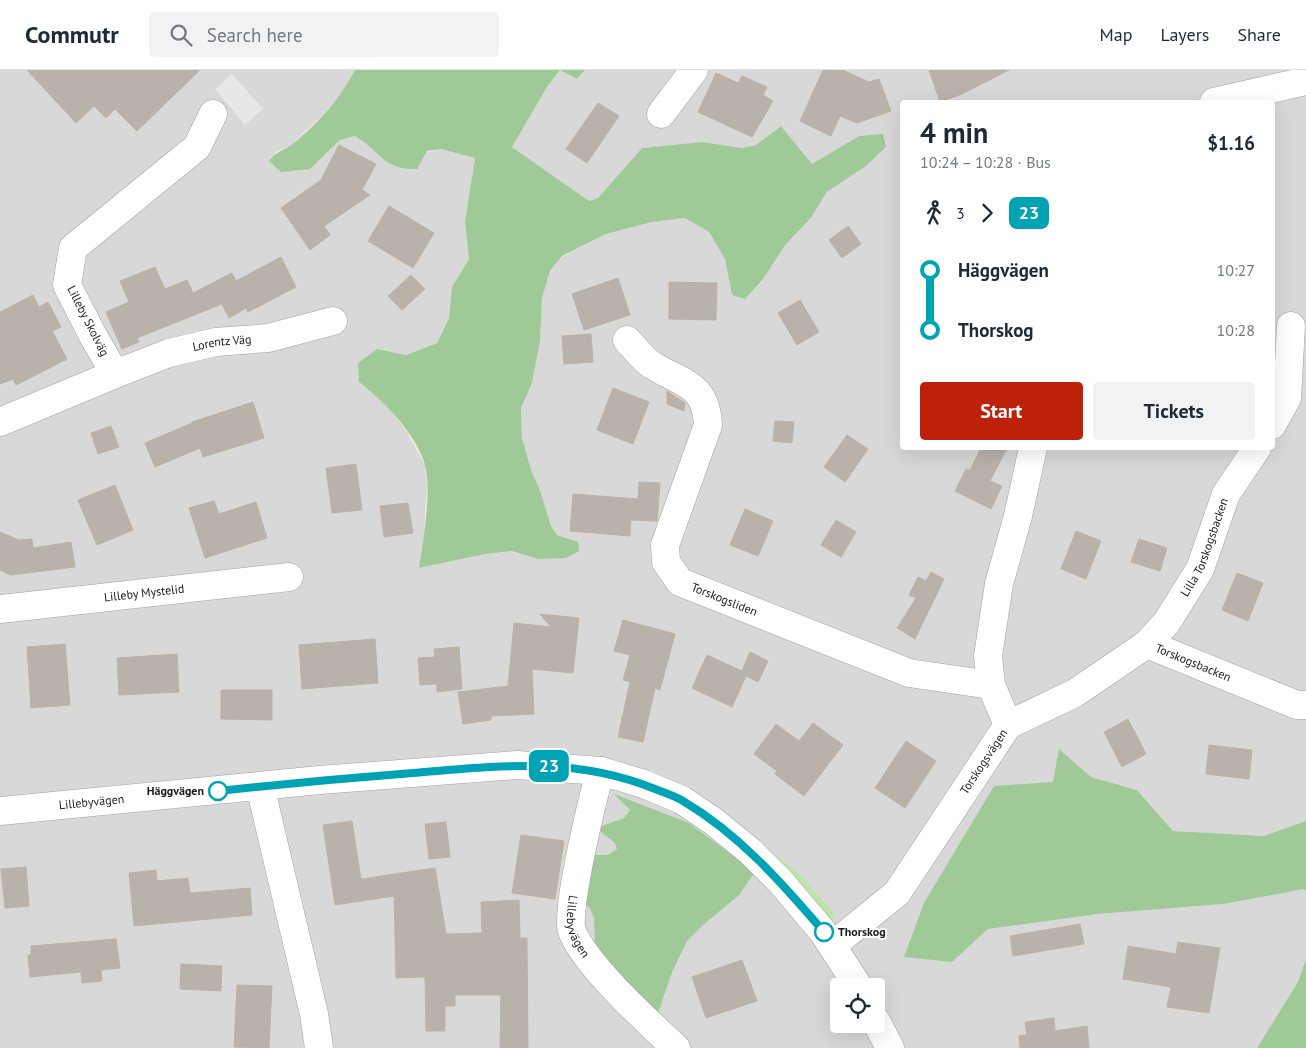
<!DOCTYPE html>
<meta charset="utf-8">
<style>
:root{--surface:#fff;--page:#f2f2f3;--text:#1f2937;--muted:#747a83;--line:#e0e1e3;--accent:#bd2109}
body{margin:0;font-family:"PT Sans",sans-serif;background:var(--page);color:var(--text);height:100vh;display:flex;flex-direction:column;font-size:19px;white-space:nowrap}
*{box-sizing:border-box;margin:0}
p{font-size:16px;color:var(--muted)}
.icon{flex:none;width:28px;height:28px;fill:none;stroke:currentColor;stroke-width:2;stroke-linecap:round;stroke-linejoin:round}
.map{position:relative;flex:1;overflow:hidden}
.drawer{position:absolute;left:900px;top:30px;width:375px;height:350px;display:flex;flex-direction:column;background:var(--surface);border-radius:5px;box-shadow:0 5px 20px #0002}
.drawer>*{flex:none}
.badge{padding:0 10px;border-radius:8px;font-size:18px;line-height:32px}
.buttons{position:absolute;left:830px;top:908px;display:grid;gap:10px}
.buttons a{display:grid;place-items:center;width:55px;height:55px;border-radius:5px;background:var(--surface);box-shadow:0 5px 20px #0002;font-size:25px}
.map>.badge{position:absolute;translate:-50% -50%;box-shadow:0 0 0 2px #fff}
.legs{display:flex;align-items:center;gap:8px;height:55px;padding:0 20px;font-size:16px}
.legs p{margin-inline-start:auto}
.head{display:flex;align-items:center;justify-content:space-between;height:85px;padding:0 20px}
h1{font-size:28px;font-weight:700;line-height:38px}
.button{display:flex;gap:10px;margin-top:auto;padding:10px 20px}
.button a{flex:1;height:58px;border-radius:5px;background:var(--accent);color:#fff;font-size:20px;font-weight:700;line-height:58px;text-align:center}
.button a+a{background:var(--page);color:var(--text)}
ul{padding:0 20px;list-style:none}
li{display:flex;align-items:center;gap:18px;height:60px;font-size:19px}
li i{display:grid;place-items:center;width:8px;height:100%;margin:0 6px;background:currentColor}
li i::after{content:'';width:12px;height:12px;margin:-6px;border:4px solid;border-radius:50%;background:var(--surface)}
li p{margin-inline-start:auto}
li:first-child i{background:linear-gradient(#0000 50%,currentColor 0)}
li:last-child i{background:linear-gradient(currentColor 50%,#0000 0)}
header{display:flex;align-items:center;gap:30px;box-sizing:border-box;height:70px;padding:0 25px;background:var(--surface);border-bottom:1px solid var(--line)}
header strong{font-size:24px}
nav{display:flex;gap:28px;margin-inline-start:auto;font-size:18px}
.search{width:350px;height:45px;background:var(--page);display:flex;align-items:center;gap:12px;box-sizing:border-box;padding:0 18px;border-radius:5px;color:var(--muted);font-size:19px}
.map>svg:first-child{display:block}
.residential{fill:#d9d8d8;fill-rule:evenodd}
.grass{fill:#bde5a7}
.forest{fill:#9fca97}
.parking{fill:#e7e7e7}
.building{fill:#b8b2aa;stroke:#bdb2a4}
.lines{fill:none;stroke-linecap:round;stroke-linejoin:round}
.street-casing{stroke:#a2a2a2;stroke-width:29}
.street{stroke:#fff;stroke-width:28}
.line-1-casing{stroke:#fff;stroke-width:11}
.line-1{stroke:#00a3b4;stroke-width:8}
.stop-1-dot{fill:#fff;stroke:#00a3b4;stroke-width:2.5}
.labels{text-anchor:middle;stroke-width:4;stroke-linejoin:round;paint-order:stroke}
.street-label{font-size:12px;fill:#1b1b1b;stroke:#fff}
.stop-label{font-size:12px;font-weight:bold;fill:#1b1b1b;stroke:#fff;text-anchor:end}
</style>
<header>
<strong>Commutr</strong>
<div class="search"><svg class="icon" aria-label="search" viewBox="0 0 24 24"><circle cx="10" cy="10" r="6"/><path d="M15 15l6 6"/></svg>Search here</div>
<nav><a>Map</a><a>Layers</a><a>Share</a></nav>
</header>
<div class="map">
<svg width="1306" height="978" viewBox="0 0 1306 978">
<rect width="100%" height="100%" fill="#eceae0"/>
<path class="residential" d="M 0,0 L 355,0 L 346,18 L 324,44 L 289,76 L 277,81 L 270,91 L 310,99 L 340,70 L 355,66 L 370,75 L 387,92 L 441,79 L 475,88 L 465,151 L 469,189 L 452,217 L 449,248 L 437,273 L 406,285 L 377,279 L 359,312 L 379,327 L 392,342 L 408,364 L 425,395 L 427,414 L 424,463 L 419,498 L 485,484 L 512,481 L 538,489 L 578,472 L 557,465 L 551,456 L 540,420 L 532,403 L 522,368 L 521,338 L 532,312 L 540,271 L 542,228 L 550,201 L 562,187 L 606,164 L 652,152 L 685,148 L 709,162 L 725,189 L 732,225 L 763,209 L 786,174 L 810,149 L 827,122 L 866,96 L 859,66 L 812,94 L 781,56 L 756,75 L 742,78 L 702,72 L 642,78 L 598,128 L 589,131 L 512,77 L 547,17 L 560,0 L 577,9 L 585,0 L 1306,0 L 1306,751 L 1264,766 L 1173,761 L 1137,720 L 1091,707 L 1053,712 L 952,892 L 988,859 L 1098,844 L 1224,834 L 1304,819 L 1306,821 L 1306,889 L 1298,912 L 1257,978 L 0,978 ZM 902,32 L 1272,32 L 1272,378 L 902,378 ZM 839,916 L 876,916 L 876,954 L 839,954 Z"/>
<path class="grass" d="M 779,788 L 796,801 L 834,843 L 835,850 L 828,850 L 777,789 Z"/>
<path class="forest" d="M 355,0 L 585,0 L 577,9 L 560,0 L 547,17 L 512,77 L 589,131 L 598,128 L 642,78 L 702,72 L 742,78 L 756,75 L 781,56 L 812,94 L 859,66 L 883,64 L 886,77 L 866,96 L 827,122 L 810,149 L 786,174 L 763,209 L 745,229 L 732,225 L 725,189 L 709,162 L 685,148 L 652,152 L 606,164 L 562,186 L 550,201 L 542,228 L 540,271 L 532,313 L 521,338 L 522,368 L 532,403 L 540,420 L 551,456 L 557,465 L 578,472 L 579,481 L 566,488 L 538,489 L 512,481 L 485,484 L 419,498 C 423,471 432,422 425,395 C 417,365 383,330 359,312 L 358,293 L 377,279 L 406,285 L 437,273 L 449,248 L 452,217 L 469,189 L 465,151 L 475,88 L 441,79 L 427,81 L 417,99 C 382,100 382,82 355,66 L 340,70 L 310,99 L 281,102 L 269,91 C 277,81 281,82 291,75 C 317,55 340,29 355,0 Z
M 1059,679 L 1091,707 L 1137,720 L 1173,761 L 1264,766 L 1306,751 L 1306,821 L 1304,819 L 1224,834 L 1098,844 L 988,859 L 952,892 L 904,887 L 924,833 L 994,716 L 1053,712 Z
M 614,724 L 689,753 L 755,802 L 739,825 L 703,855 L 687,871 L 672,902 L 656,949 L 595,877 L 594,848 L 590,838 L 582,832 L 592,785 L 608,785 L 617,779 L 615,773 L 596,758 L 624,748 L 630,740 Z
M 1306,889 L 1306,978 L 1257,978 L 1298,912 Z"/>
<path class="parking" d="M 232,4 L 263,39 L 245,55 L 215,19 Z"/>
<path class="building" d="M 27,0 L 200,0 L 137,61 L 115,39 L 106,48 L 94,36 L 76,53 Z
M 823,0 L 843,0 L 869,12 L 879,9 L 891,41 L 857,53 L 840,46 L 831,66 L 800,51 Z
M 929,0 L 1009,0 L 962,24 L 940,32 Z
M 716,3 L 738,13 L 742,6 L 767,17 L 763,25 L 773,31 L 752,67 L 698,42 Z
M 598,33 L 619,46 L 587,93 L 566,79 Z
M 339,75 L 376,94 L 362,120 L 370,125 L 324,156 L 330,165 L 310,180 L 281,138 L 321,110 Z
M 389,136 L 434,163 L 413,198 L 368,171 Z
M 848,156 L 861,174 L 842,188 L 829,170 Z
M 281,187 L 296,217 L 248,242 L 246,238 L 229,248 L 222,234 L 137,268 L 139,272 L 122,279 L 106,242 L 129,232 L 120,211 L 155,197 L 165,219 L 187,210 L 193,223 L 232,203 L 236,211 Z
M 411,205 L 425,219 L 402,240 L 388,226 Z
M 618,208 L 630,245 L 584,260 L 572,224 Z
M 669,212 L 717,213 L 716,250 L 669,249 Z
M 33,225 L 39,237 L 48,232 L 61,257 L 52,261 L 67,289 L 16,315 L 13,309 L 0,314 L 0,242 Z
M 800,230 L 819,262 L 797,275 L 778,243 Z
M 591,264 L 593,292 L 564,294 L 562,266 Z
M 613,318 L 649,332 L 633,374 L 597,360 Z
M 667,321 L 685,333 L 684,341 L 667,334 Z
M 253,332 L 264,368 L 203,387 L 200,378 L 155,397 L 145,373 L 192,353 L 192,352 Z
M 775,351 L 794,352 L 792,373 L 773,371 Z
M 111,356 L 119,377 L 98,384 L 91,363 Z
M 847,365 L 868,379 L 845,412 L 824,397 Z
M 981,378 L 1007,378 L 990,411 L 1002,416 L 991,439 L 955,421 L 966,399 L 970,400 Z
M 356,394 L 362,440 L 332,443 L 326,398 Z
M 639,412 L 660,413 L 657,451 L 631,450 L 630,466 L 570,461 L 573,424 L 638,429 Z
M 115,415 L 133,460 L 97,475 L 78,430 Z
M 214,431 L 219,444 L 256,432 L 267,468 L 205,488 L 189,438 Z
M 408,433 L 413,463 L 384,467 L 380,436 Z
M 745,439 L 773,451 L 758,486 L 730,475 Z
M 836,450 L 856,462 L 841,487 L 821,475 Z
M 1076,461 L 1101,471 L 1086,509 L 1061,499 Z
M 0,462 L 19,470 L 32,469 L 33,478 L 71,472 L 75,497 L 11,505 L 0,500 Z
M 1139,469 L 1167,478 L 1160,501 L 1131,492 Z
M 931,502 L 944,509 L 915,569 L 897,558 L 916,528 L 909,525 L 918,507 L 926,511 Z
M 1237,503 L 1263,513 L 1248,551 L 1222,540 Z
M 540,544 L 579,548 L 573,603 L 532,599 L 534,644 L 491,646 L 491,650 L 463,654 L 458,622 L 508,616 L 514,553 L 551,557 Z
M 623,550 L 675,564 L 660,620 L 655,618 L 643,672 L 618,667 L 630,612 L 623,610 L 630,585 L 614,581 Z
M 375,569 L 378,613 L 302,619 L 299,575 Z
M 65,574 L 70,635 L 31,638 L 27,577 Z
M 459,577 L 462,619 L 437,622 L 437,614 L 420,615 L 418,588 L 435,587 L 434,579 Z
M 750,582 L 768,591 L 758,612 L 746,606 L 732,637 L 692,618 L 707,585 L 742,601 Z
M 177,584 L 179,622 L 119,625 L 117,588 Z
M 221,620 L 272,620 L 272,650 L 221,649 Z
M 1128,649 L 1146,684 L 1122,697 L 1104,662 Z
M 813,653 L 843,675 L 804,726 L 775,704 L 777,701 L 754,684 L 776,654 L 799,671 Z
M 906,671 L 936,691 L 905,738 L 875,718 Z
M 1209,675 L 1252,680 L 1249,709 L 1206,704 Z
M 352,751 L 361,809 L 435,798 L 446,864 L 482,863 L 481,832 L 519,830 L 520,868 L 527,868 L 528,978 L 500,978 L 501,925 L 455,925 L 455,936 L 445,936 L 445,961 L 426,961 L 425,907 L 396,908 L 394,826 L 335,835 L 323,755 Z
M 446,752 L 450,787 L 429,789 L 425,754 Z
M 521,765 L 564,771 L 555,829 L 512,823 Z
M 26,797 L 29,836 L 5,838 L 1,799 Z
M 156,800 L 157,811 L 188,808 L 190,823 L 250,818 L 252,845 L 134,856 L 129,803 Z
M 1080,854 L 1084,874 L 1013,886 L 1010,866 Z
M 116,869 L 120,898 L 101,900 L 102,911 L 82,913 L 81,902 L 30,907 L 28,885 L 31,885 L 31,876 Z
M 1178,872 L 1220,878 L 1209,943 L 1167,937 L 1171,917 L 1123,909 L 1128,876 L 1176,884 Z
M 742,890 L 757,931 L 706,948 L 692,907 Z
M 181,894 L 222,896 L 221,921 L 180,919 Z
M 237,915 L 272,916 L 269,978 L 234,977 Z
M 1054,948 L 1055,961 L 1087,956 L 1089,978 L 1020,978 L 1019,966 L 1027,965 L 1025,952 Z"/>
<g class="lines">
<g class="street-casing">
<g id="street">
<path d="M 1214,32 L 1306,11"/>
<path d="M 661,44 L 694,0"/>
<path id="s1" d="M 627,270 C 635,278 643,289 652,295 C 682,314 706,313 708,355 L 665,475 L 666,492 L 680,512 L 909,603 L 991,615"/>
<path id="s2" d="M 115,304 L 169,283 L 216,272 L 268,268 L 333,251"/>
<path d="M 0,352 L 115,304 L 92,264 L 67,215 L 73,178 L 197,77 L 213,44"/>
<path d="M 1272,355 L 1287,328 L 1291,256"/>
<path id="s3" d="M 0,539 L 289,507"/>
<path id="s4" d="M 1147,574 L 1167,552 L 1200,499 L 1226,424 L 1257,378"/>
<path d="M 1008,655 L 991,615 L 988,586 L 999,514 L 1018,446 L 1033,378"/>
<path id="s5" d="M 601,701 C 593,726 565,841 572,861 C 585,895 648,952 676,978"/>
<path d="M 260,716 L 314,944 L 319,978"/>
<path id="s6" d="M 0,741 L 320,710 L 517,695 L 601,701 L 644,714 L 682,730 L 713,751 L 751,782 L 780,811 L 823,862 L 858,916"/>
<path id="s7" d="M 833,875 L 897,823 L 1008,655 L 1075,623 L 1147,574 L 1297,635 L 1306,635"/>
<path d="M 876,951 L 890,978"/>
</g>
</g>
<use href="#street" class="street"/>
</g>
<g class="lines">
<g class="line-1-casing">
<path id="line-1" d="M 218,721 C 283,714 348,708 413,703 C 498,696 574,686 655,719 C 665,723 675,726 683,731 C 739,764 782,813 824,862"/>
</g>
<use href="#line-1" class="line-1"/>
</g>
<g class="stop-1-dot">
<circle cx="218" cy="721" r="9"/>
<circle cx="824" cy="862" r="9"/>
</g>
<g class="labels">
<g class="street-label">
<text transform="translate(88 251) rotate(63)" y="4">Lilleby Skolväg</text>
<text dy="4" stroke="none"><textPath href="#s2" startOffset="112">Lorentz Väg</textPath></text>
<text dy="4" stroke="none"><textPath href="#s4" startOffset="114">Lilla Torskogsbacken</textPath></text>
<text dy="4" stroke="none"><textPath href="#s3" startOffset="145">Lilleby Mystelid</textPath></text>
<text dy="4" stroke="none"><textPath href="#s1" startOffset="340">Torskogsliden</textPath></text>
<text dy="4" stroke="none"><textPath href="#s7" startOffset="495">Torskogsbacken</textPath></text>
<text dy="4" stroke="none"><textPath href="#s7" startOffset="240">Torskogsvägen</textPath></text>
<text dy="4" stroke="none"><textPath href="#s6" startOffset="92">Lillebyvägen</textPath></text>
<text dy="4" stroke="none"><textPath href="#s5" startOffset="160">Lillebyvägen</textPath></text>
</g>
<g class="stop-label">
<text x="204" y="725">Häggvägen</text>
<text x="838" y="866" text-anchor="start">Thorskog</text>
</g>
</g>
</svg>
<div class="buttons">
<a><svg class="icon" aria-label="locate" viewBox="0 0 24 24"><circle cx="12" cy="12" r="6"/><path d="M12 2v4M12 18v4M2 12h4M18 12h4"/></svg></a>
</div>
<b class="badge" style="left:549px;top:696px;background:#00a3b4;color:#fff">23</b>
<section class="drawer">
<div class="head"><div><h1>4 min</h1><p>10:24 – 10:28 · Bus</p></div><b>$1.16</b></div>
<div class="legs"><svg class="icon" aria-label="walk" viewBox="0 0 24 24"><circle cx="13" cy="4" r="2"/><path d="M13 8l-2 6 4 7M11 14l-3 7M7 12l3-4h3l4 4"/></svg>3<svg class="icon" aria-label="forward" viewBox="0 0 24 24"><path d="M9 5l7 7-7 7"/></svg><b class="badge" style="background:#00a3b4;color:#fff">23</b></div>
<ul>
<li><i style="color:#00a3b4"></i><b>Häggvägen</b><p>10:27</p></li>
<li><i style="color:#00a3b4"></i><b>Thorskog</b><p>10:28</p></li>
</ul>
<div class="button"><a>Start</a><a>Tickets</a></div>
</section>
</div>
